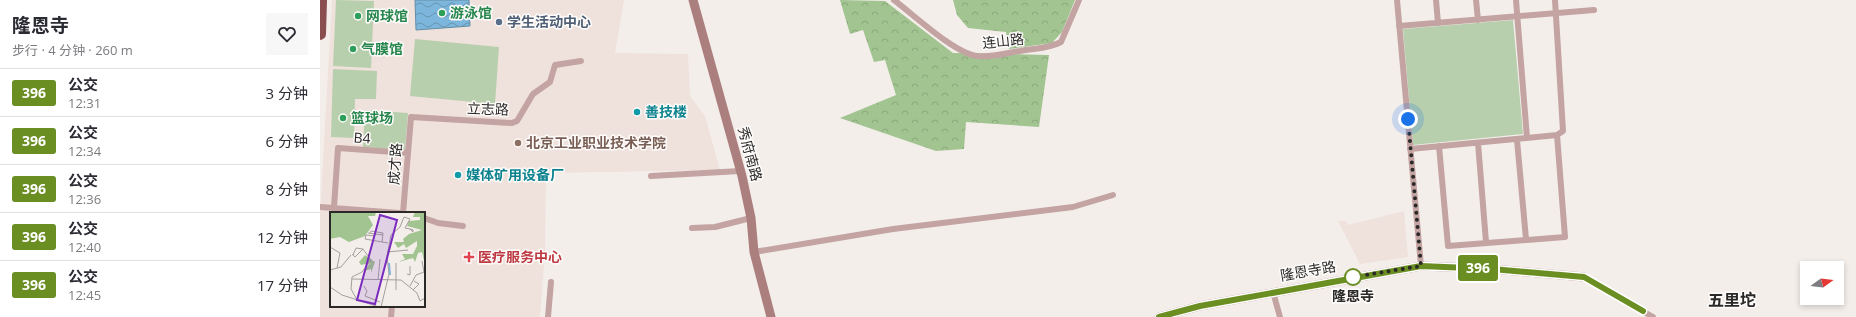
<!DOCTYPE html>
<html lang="zh">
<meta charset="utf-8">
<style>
:root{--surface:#fff;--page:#f7f7f7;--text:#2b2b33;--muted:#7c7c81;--line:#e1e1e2}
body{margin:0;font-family:"Open Sans","Noto Sans SC",sans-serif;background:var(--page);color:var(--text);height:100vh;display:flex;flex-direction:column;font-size:15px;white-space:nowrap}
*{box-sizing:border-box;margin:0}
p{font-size:13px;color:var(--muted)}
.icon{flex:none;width:22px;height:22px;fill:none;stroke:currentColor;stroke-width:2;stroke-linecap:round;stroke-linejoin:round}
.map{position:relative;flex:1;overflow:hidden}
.panel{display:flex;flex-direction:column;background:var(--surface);width:320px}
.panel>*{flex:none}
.badge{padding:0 8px;border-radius:3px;font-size:14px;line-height:26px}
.needle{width:26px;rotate:75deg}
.fabs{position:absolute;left:1480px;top:261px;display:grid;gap:8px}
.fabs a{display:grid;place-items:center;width:44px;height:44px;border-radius:0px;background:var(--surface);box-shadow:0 2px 6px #0003;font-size:20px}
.you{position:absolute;width:20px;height:20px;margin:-10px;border:3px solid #fff;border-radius:50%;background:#1a73e8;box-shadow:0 0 0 6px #1a73e833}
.map>.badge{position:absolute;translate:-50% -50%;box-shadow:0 0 0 2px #fff}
.round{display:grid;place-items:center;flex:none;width:42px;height:42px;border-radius:0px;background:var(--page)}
.summary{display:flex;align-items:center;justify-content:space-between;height:68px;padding:0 12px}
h1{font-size:19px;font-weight:700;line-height:30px}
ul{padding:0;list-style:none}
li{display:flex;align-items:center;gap:12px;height:48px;padding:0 12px;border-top:1px solid var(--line)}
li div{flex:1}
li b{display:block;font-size:15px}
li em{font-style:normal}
li .badge{min-width:44px;font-weight:700;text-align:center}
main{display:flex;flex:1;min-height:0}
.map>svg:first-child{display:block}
.built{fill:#efe1db;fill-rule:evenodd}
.forest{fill:url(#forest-crowns)}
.green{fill:#b8cfad}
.water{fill:url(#water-waves);stroke:#648ca6}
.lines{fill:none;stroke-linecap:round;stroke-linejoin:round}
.street{stroke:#c3a4a3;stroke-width:6}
.secondary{stroke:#ac7f7f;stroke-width:9}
.highway{stroke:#8a4e4e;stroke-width:12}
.line-casing{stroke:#fff;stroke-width:9}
.line{stroke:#6b8e23;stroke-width:6}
.walk{stroke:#2b2928;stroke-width:4;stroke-dasharray:0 7.2}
.leisure-dot{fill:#2e9e5b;stroke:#fefcfb;stroke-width:1.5}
.service-dot{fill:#5c6f8a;stroke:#fefcfb;stroke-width:1.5}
.culture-dot{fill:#0f9aa8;stroke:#fefcfb;stroke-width:1.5}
.education-dot{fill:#8d6e63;stroke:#fefcfb;stroke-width:1.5}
.health-dot{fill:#e0444e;stroke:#fefcfb;stroke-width:1.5}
.stop-dot{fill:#fff;stroke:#6b8e23;stroke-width:2}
.labels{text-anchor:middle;stroke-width:3;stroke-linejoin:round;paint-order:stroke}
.leisure-label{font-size:14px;font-weight:bold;fill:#27864d;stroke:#fefcfb;text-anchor:start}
.service-label{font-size:14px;font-weight:bold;fill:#4e5e75;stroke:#fefcfb;text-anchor:start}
.street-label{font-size:14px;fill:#2b2928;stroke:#fefcfb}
.culture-label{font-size:14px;font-weight:bold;fill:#0d838f;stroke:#fefcfb;text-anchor:start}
.education-label{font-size:14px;font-weight:bold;fill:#785e54;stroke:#fefcfb;text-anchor:start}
.health-label{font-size:14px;font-weight:bold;fill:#be3a42;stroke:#fefcfb;text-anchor:start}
.stop-label{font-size:14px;font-weight:bold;fill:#2b2928;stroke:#fefcfb}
.quarter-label{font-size:16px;font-weight:bold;fill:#2b2928;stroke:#fefcfb}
.inset-river{fill:none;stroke:#7db6dc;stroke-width:2}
.inset-road{fill:none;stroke:#a49f9d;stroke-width:1}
.view{fill:#7b2cbf;fill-opacity:0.15;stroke:#7b2cbf;stroke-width:2}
.inset-edge{fill:none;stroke:#2b2928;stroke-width:2}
</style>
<main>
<section class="panel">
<div class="summary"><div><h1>隆恩寺</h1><p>步行 · 4 分钟 · 260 m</p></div><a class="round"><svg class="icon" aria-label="heart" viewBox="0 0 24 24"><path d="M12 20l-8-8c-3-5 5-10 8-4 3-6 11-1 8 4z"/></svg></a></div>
<ul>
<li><span class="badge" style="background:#6b8e23;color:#fff">396</span><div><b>公交</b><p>12:31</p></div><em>3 分钟</em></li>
<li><span class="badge" style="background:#6b8e23;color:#fff">396</span><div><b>公交</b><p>12:34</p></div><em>6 分钟</em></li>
<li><span class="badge" style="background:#6b8e23;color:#fff">396</span><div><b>公交</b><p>12:36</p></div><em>8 分钟</em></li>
<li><span class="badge" style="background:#6b8e23;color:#fff">396</span><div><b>公交</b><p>12:40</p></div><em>12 分钟</em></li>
<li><span class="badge" style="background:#6b8e23;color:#fff">396</span><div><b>公交</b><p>12:45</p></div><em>17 分钟</em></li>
</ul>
</section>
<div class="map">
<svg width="1536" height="317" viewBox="0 0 1536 317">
<defs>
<pattern id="forest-crowns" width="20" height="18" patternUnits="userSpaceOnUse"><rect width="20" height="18" fill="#a1c490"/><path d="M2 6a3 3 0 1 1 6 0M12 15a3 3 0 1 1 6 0" fill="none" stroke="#8ba87c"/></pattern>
<pattern id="water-waves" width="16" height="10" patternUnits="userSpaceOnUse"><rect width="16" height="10" fill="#7db6dc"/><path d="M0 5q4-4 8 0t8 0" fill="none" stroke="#6794b2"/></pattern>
</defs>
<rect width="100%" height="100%" fill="#f4eeeb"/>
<path class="built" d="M 12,0 L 304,0 L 295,53 L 368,54 L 370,96 L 385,116 L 400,170 L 226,173 L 225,251 L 220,317 L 0,317 L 0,215 ZM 11,213 L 104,213 L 104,306 L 11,306 Z
M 1084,211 L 1088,257 L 1040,264 L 1018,221 L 1026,221 L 1028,225 Z"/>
<path class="forest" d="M 520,0 L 565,1 L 633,53 L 729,55 L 719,127 L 646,122 L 644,149 L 616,151 L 520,118 L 576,95 L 565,60 L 554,62 L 543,30 L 530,34 Z
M 633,0 L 755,0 L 742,32 L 732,43 L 689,49 L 686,32 L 648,28 L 637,15 Z"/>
<path class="green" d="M 16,0 L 54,1 L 51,68 L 13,66 Z
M 1193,20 L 1203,134 L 1093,145 L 1083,29 Z
M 95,39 L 179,47 L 175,104 L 90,96 Z
M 13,69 L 57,71 L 56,99 L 35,99 L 34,138 L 11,137 Z
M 45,110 L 88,113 L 85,150 L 43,147 Z"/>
<path class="water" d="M 95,0 L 149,0 L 150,26 L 96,30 Z"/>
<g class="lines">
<path class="street" d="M 574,0 C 594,15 634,53 657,56 C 671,58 686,53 700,51 C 715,48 728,49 741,42 L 759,0
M 1077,0 L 1101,266
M 1116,0 L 1118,23
M 1156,0 L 1158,20
M 1196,0 L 1207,138
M 1079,26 L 1274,10
M 1197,140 L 1206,239
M 1158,143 L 1166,242
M 1119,146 L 1128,246 L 1245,237 L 1237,135
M 1090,149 L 1237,135 L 1243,131 L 1235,0
M 331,176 L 420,171
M 0,207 L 79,213
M 14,207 L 18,148 L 88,153
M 83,213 L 91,117 L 192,123 L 197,121 L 213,94 L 230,82 L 235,65 L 261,61
M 104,218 L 118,223 L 143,226
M 372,228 L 395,227 L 431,218
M 434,252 L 573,229 L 753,207 L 793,195
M 1264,277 L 1333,317
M 953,292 L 960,317
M 71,317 L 72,306
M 228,317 L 231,282"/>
<path class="secondary" d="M 373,0 L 422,176 L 431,218 L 434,252 L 451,317
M 839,317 L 880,306 L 1101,266 L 1173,269 L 1264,277"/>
<path class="highway" d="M 0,34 L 1,0"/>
</g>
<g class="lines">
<g class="line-casing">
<path id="line" d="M 839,317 L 880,306 L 1101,266 L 1172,269 L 1264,277 L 1323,311"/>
</g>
<use href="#line" class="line"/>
<path class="walk" d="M 1033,277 L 1101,266 L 1088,119"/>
</g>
<g class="leisure-dot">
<circle cx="122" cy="13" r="4"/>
<circle cx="38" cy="16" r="4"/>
<circle cx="33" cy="49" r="4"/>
<circle cx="23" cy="118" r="4"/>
</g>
<circle class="service-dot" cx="179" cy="22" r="4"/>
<g class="culture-dot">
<circle cx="317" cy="112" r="4"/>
<circle cx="138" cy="175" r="4"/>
</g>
<circle class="education-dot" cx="198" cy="143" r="4"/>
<path class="health-dot" d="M147 251h4v4h4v4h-4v4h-4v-4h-4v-4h4z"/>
<circle class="stop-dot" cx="1033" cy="277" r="8"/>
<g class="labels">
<g class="leisure-label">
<text x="130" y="18">游泳馆</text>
<text x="46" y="21">网球馆</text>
<text x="41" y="54">气膜馆</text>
<text x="31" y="123">篮球场</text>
</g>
<g class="service-label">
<text x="187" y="27">学生活动中心</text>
</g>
<g class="street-label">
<text transform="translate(683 41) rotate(-6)" y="5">连山路</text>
<text transform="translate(168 109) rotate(2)" y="5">立志路</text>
<text transform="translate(42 138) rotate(4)" y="5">B4</text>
<text transform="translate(430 154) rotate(75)" y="5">秀府南路</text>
<text transform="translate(75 164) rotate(-86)" y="5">成才路</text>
<text transform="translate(988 271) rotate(-10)" y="5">隆恩寺路</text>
</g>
<g class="culture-label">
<text x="325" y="117">善技楼</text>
<text x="146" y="180">媒体矿用设备厂</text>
</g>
<g class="education-label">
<text x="206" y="148">北京工业职业技术学院</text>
</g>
<g class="health-label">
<text x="158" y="262">医疗服务中心</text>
</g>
<g class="stop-label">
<text x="1033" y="301">隆恩寺</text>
</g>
<g class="quarter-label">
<text x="1412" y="306">五里坨</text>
</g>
</g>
<g transform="translate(10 212)">
<rect width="95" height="95" fill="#f4eeeb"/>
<path d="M 0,0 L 46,0 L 45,4 L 38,4 L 43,13 L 35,24 L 19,30 L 10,25 L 0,27 ZM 85,0 L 95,0 L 95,53 L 92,40 L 88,41 L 85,50 L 83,46 L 68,50 L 75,47 L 72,42 L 83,42 L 87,34 L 87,29 L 76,36 L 74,32 L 68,36 L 64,30 L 74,30 L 73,27 L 79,22 L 92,18 L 77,14 L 79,9 L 90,8 L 90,5 L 83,5 ZM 35,43 L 45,50 L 41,61 L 41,57 L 34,59 L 40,51 L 31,53 L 29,50 Z" fill="#a1c490"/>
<path class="inset-river" d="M 59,51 L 60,63"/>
<path class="inset-road" d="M 38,21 L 53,23M 40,21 L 41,19 L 53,21 L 52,30M 45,24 L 36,23 L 35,27 L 58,31M 0,35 L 10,41 L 7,56M 57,40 L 78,38M 22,42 L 25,45 L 33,37M 23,43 L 26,36 L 33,37 L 41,48 L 32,60 L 22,65 L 21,77 L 27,88M 66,51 L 66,78M 0,58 L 11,55 L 21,43M 77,62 L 80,63 L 80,54M 22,67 L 71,68 L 87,81 L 90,89 L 95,86M 48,68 L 50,47M 34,74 L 37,79 L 35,84 L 50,90M 80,74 L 86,63 L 94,60 L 92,49M 0,75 L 12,83 L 49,95M 83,78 L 89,72 L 84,69M 51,95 L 59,62 L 57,44 L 61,23 L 70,15 L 74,5 L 80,7 L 75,16 L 80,17 L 83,18 L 83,20 L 80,17"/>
<path class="view" d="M 50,3 L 67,8 L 45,92 L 27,88 Z"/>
<rect width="95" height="95" class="inset-edge"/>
</g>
</svg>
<div class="fabs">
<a><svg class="needle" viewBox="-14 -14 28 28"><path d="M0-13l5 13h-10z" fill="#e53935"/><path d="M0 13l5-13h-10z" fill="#7c7c81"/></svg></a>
</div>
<div class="you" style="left:1088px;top:119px"></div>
<b class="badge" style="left:1158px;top:268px;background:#6b8e23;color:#fff">396</b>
</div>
</main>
